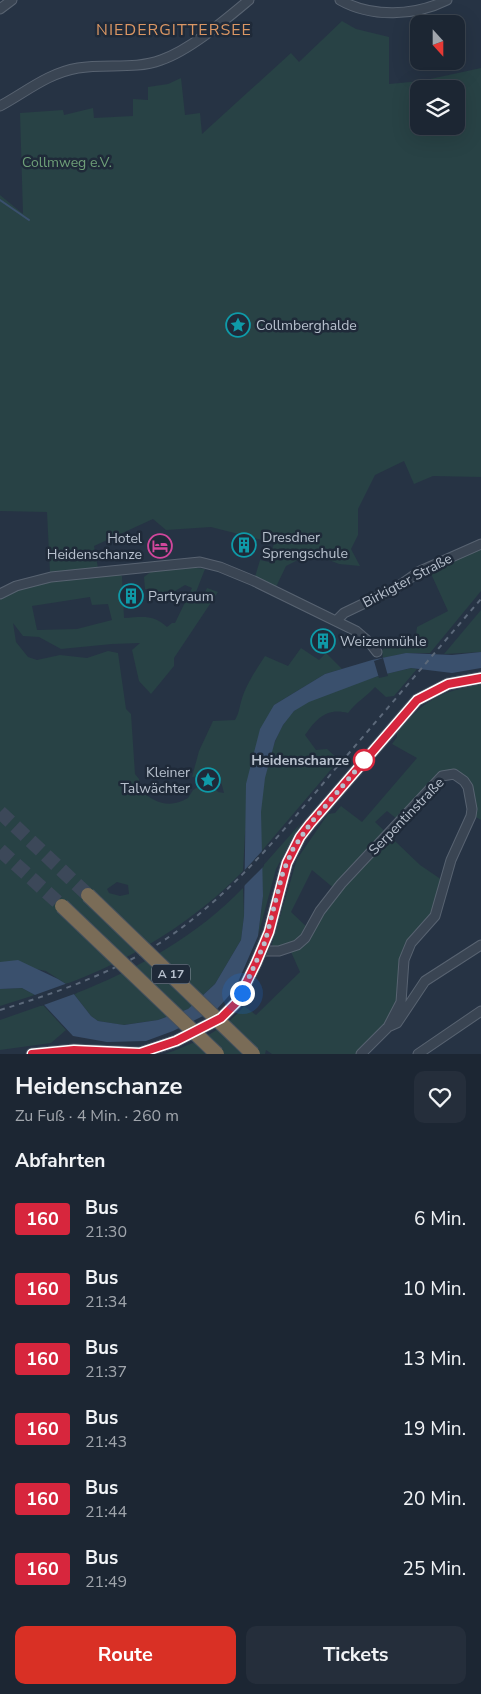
<!DOCTYPE html>
<html lang="de">
<meta charset="utf-8">
<style>
:root{--surface:#1c2633;--page:#252e3b;--text:#f1f3f6;--muted:#a0a5ac;--line:#3a434e;--accent:#d93025}
body{margin:0;font-family:"Nunito Sans",sans-serif;background:var(--page);color:var(--text);height:100vh;display:flex;flex-direction:column;font-size:19px;white-space:nowrap}
*{box-sizing:border-box;margin:0}
p{font-size:16px;color:var(--muted)}
.icon{flex:none;width:28px;height:28px;fill:none;stroke:currentColor;stroke-width:2;stroke-linecap:round;stroke-linejoin:round}
.map{position:relative;height:1054px;overflow:hidden}
.sheet{display:flex;flex-direction:column;background:var(--surface);flex:1}
.sheet>*{flex:none}
.badge{padding:0 10px;border-radius:4px;font-size:18px;line-height:32px}
.needle{width:32px;rotate:159deg}
.buttons{position:absolute;left:410px;top:15px;display:grid;gap:10px}
.buttons a{display:grid;place-items:center;width:55px;height:55px;border-radius:10px;background:var(--surface);box-shadow:0 5px 20px #0002,0 0 0 1px var(--line);font-size:25px}
.you{position:absolute;width:25px;height:25px;margin:-12px;border:4px solid #fff;border-radius:50%;background:#1a73e8;box-shadow:0 0 0 8px #1a73e833}
.map>.badge{position:absolute;translate:-50% -50%;box-shadow:0 0 0 2px #fff}
h2{padding:0 15px;font-size:19px;line-height:45px}
.round{display:grid;place-items:center;flex:none;width:52px;height:52px;border-radius:10px;background:var(--page)}
.head{display:flex;align-items:center;justify-content:space-between;height:85px;padding:0 15px}
h1{font-size:24px;font-weight:700;line-height:38px}
.action{display:flex;gap:10px;margin-top:auto;padding:10px 15px}
.action a{flex:1;height:58px;border-radius:10px;background:var(--accent);color:#fff;font-size:20px;font-weight:700;line-height:58px;text-align:center}
.action a+a{background:var(--page);color:var(--text)}
ul{padding:0;list-style:none}
li{display:flex;align-items:center;gap:15px;height:70px;padding:0 15px}
li div{flex:1}
li b{display:block;font-size:19px}
li em{font-style:normal}
li .badge{min-width:55px;font-weight:700;text-align:center}
.map>svg:first-child{display:block}
.green{fill:#284245;fill-rule:evenodd}
.water{fill:#3a506d}
.pier{fill:#263344}
.lines{fill:none;stroke-linecap:round;stroke-linejoin:round}
.stream{stroke:#3a506d;stroke-width:2}
.highway-tunnel{stroke:#3c4859;stroke-width:14;stroke-dasharray:14 7;stroke-linecap:butt}
.minor-casing{stroke:#586371;stroke-width:11}
.major-casing{stroke:#444e5d;stroke-width:13}
.minor{stroke:#3a4553;stroke-width:9}
.major{stroke:#586473;stroke-width:11}
.rail{stroke:#5c697a;stroke-width:2;stroke-dasharray:5 5;stroke-linecap:butt}
.highway-bridge-casing{stroke:#45505e;stroke-width:16;stroke-linecap:butt}
.highway-bridge{stroke:#7a6c57;stroke-width:14}
.line-casing{stroke:#fff;stroke-width:11}
.line{stroke:#d7263d;stroke-width:8}
.walk{stroke:#b7c0cd;stroke-width:5;stroke-dasharray:0 9}
.stop-dot{fill:#fff;stroke:#d7263d;stroke-width:2.5}
.labels{text-anchor:middle;stroke-width:5;stroke-linejoin:round;paint-order:stroke}
.shield{fill:#1f2a39;stroke:#8993a1;stroke-width:1}
.shield-label{font-size:12px;font-weight:bold;fill:#b7c0cd}
.park-label{font-size:14px;fill:#6e9f78;stroke:#1f2a39}
.poi-label{font-size:14px;fill:#b7c0cd;stroke:#1f2a39;text-anchor:start}
.street-label{font-size:14px;fill:#b7c0cd;stroke:#1f2a39}
.stop-label{font-size:14px;font-weight:bold;fill:#b7c0cd;stroke:#1f2a39;text-anchor:end}
.quarter-label{font-size:16px;letter-spacing:1px;fill:#db9764;stroke:#1f2a39}
</style>
<div class="map">
<svg width="481" height="1054" viewBox="0 0 481 1054">
<rect width="100%" height="100%" fill="#263344"/>
<path class="green" d="M 342,21 L 356,29 L 389,37 L 389,84 L 421,81 L 481,68 L 481,477 L 433,476 L 414,484 L 404,461 L 375,475 L 358,509 L 358,535 L 351,549 L 360,566 L 339,564 L 312,553 L 286,566 L 276,587 L 255,577 L 260,560 L 269,562 L 274,543 L 211,527 L 166,530 L 153,519 L 94,546 L 98,568 L 96,569 L 50,573 L 47,512 L 0,511 L 0,195 L 23,214 L 20,113 L 63,110 L 64,115 L 93,108 L 94,118 L 133,116 L 133,99 L 148,100 L 148,87 L 168,84 L 181,78 L 185,115 L 200,113 L 202,134 L 291,53 L 299,62 ZM 419,89 L 456,89 L 456,126 L 419,126 Z
M 481,544 L 481,591 L 430,653 L 406,653 L 383,658 L 382,651 L 387,644 L 415,643 L 417,627 L 448,611 L 428,567 Z
M 190,567 L 205,569 L 196,592 L 204,595 L 207,588 L 218,592 L 174,658 L 174,666 L 151,694 L 139,681 L 132,650 L 140,643 L 112,644 L 61,649 L 39,637 L 23,636 L 13,623 L 16,642 L 28,657 L 37,660 L 60,655 L 87,658 L 108,651 L 118,653 L 126,709 L 131,714 L 135,774 L 139,779 L 139,789 C 154,803 170,809 188,798 L 193,790 L 198,787 L 207,792 L 210,787 L 214,787 L 218,792 L 224,793 L 219,774 L 192,777 L 199,751 L 213,721 L 235,720 C 239,713 239,709 241,702 C 245,686 256,670 265,656 L 288,666 L 301,648 L 319,660 L 326,653 L 342,669 L 325,674 L 274,705 L 245,834 L 243,871 C 196,920 130,961 66,984 L 46,971 L 0,962 L 0,597 C 33,577 79,577 117,573 L 122,576 L 124,618 C 143,617 153,614 167,627 L 172,623 L 175,623 L 192,588 L 185,585 L 172,593 L 150,593 L 150,589 L 145,589 L 144,577 L 152,571 ZM 90,597 L 92,605 L 108,604 L 112,620 L 77,629 L 37,630 L 32,606 ZM 117,882 L 128,885 L 129,894 L 120,896 L 109,893 L 107,889 Z
M 481,610 L 481,652 L 444,654 Z
M 411,668 L 417,669 L 394,696 L 386,697 L 375,687 C 366,697 356,702 348,713 C 327,707 316,719 305,735 L 316,750 L 327,749 L 339,760 L 260,853 C 256,815 265,739 294,711 C 315,691 382,675 411,668 Z
M 481,684 L 481,820 L 474,816 L 469,785 L 444,773 L 430,782 L 397,819 L 387,811 L 375,822 L 420,865 L 445,882 L 435,916 L 411,943 L 403,982 L 388,1027 L 361,1054 L 272,1054 L 266,1050 L 265,1054 L 165,1054 C 193,1044 225,1030 244,1006 L 256,1015 L 300,972 L 288,945 L 279,948 L 273,947 L 272,944 L 297,859 L 328,814 L 335,813 L 341,806 L 362,822 L 417,758 L 392,744 L 397,737 L 397,733 C 424,700 439,692 481,684 ZM 312,870 L 336,890 L 309,929 L 291,912 Z
M 300,824 L 276,869 L 258,936 L 263,896 L 261,868 Z
M 243,888 L 244,916 L 241,940 L 215,984 L 188,1009 L 158,1020 L 123,1025 L 98,1021 L 91,1016 L 74,994 C 136,970 197,936 243,888 Z
M 22,988 L 35,995 L 0,1006 L 0,989 Z
M 43,1005 L 66,1030 L 51,1043 L 0,1050 L 0,1020 Z"/>
<path class="water" d="M 481,652 L 481,668 L 452,673 L 411,668 L 378,676 L 309,702 L 294,711 L 283,725 L 275,741 L 265,778 L 261,812 L 263,896 L 258,936 L 235,989 L 217,1009 L 173,1031 L 146,1041 L 107,1042 L 73,1036 L 35,995 L 22,988 L 0,989 L 0,962 L 18,960 L 58,979 L 66,984 L 91,1016 L 98,1021 L 124,1025 L 158,1020 L 188,1009 L 215,984 L 241,940 L 244,916 L 246,784 L 260,729 L 274,705 L 325,674 L 372,660 L 406,653 L 452,655 Z"/>
<path class="pier" d="M 383,658 L 388,676 L 379,678 L 374,661 Z
M 263,850 L 264,866 L 240,890 L 241,874 Z
M 68,983 L 77,993 L 41,1006 L 32,996 Z"/>
<g class="lines">
<path class="stream" d="M 0,200 L 29,220"/>
<path class="highway-tunnel" d="M 0,812 L 88,895
M 0,850 L 62,906"/>
<g class="minor-casing">
<path id="minor" d="M 340,0 C 372,18 415,16 447,0
M 0,9 L 12,0
M 0,106 C 26,92 48,73 78,68 C 106,63 134,70 161,60 C 190,50 225,20 249,0
M 0,594 L 16,586 L 51,577 L 200,562 L 220,567 L 254,581 L 356,631 L 370,643 L 377,652
M 336,621 L 344,613 L 396,588 L 420,571 L 481,544
M 262,951 L 279,951 L 297,945 L 305,938 L 320,911 L 341,884 L 442,776 L 454,774 L 464,781 L 468,787 L 472,809 L 471,816 L 451,860 L 435,916 L 411,943 L 404,960 L 401,1002 L 388,1027 L 361,1054
M 388,1027 L 397,1023 L 425,981 L 481,945
M 418,1054 L 481,1011"/>
</g>
<g class="major-casing">
<path id="major" d="M 32,1054 L 74,1050 L 140,1053 L 176,1041 L 221,1018 L 237,1002 L 256,963 L 269,932 L 287,863 L 300,837 L 310,824 L 417,700 L 448,684 L 481,678"/>
</g>
<use href="#minor" class="minor"/>
<use href="#major" class="major"/>
<path class="rail" d="M 0,1010 C 56,993 113,973 163,941 C 230,896 280,835 331,774 C 381,716 431,657 481,599"/>
<g class="highway-bridge-casing">
<path id="highway-bridge" d="M 88,895 L 253,1054
M 62,906 L 217,1054"/>
</g>
<use href="#highway-bridge" class="highway-bridge"/>
</g>
<g class="lines">
<g class="line-casing">
<path id="line" d="M 32,1054 L 74,1050 L 140,1053 L 176,1041 L 221,1018 L 237,1002 L 256,963 L 269,932 L 287,863 L 300,837 L 310,824 L 417,700 L 448,684 L 481,678"/>
</g>
<use href="#line" class="line"/>
<path class="walk" d="M 242,993 L 265,942 L 283,872 L 293,849 L 310,824 L 369,755 L 364,760"/>
</g>
<defs>
<g id="sight-ring" transform="scale(1.25)"><circle r="9.5" fill="#1f2a39" stroke="#0f9aa8" stroke-width="1.5"/><path d="M0-6L1.8-2.2L6-1.7L2.9 1.2L3.7 5.4L0 3.3L-3.7 5.4L-2.9 1.2L-6-1.7L-1.8-2.2Z" fill="#0f9aa8"/></g>
<g id="building-ring" transform="scale(1.25)"><circle r="9.5" fill="#1f2a39" stroke="#0f9aa8" stroke-width="1.5"/><path d="M-4-6H4V6H1V3H-1V6H-4ZM-2.5-4.3h1.7v1.8h-1.7ZM.8-4.3h1.7v1.8H.8ZM-2.5-1h1.7V.8h-1.7ZM.8-1h1.7V.8H.8Z" fill="#0f9aa8"/></g>
<g id="hotel-ring" transform="scale(1.25)"><circle r="9.5" fill="#1f2a39" stroke="#d1479c" stroke-width="1.5"/><path d="M-6-4.5h1.5V1H6V5H4.5V3h-9V5H-6ZM-4 0a1.8 1.8 0 1 1 3.6 0ZM.5 0V-2.5h3Q6-2.5 6 0Z" fill="#d1479c"/></g>
</defs>
<g fill-rule="evenodd">
<use href="#sight-ring" x="238" y="325"/>
<use href="#building-ring" x="244" y="545"/>
<use href="#hotel-ring" x="160" y="546"/>
<use href="#building-ring" x="131" y="596"/>
<use href="#building-ring" x="323" y="641"/>
<use href="#sight-ring" x="208" y="780"/>
</g>
<circle class="stop-dot" cx="364" cy="760" r="10"/>
<g class="labels">
<rect class="shield" x="152" y="964.5" width="38" height="19" rx="4"/>
<g class="shield-label">
<text x="171" y="978">A 17</text>
</g>
<g class="park-label">
<text x="67" y="167">Collmweg e.V.</text>
</g>
<g class="poi-label">
<text x="256" y="330">Collmberghalde</text>
<text x="262" y="542">Dresdner<tspan x="262" dy="16">Sprengschule</tspan></text>
<text x="142" y="543" text-anchor="end">Hotel<tspan x="142" dy="16">Heidenschanze</tspan></text>
<text x="148" y="601">Partyraum</text>
<text x="340" y="646">Weizenmühle</text>
<text x="190" y="777" text-anchor="end">Kleiner<tspan x="190" dy="16">Talwächter</tspan></text>
</g>
<g class="street-label">
<text transform="translate(407 580) rotate(-28)" y="5">Birkigter Straße</text>
<text transform="translate(406 816) rotate(-46)" y="5">Serpentinstraße</text>
</g>
<g class="stop-label">
<text x="349" y="765">Heidenschanze</text>
</g>
<g class="quarter-label">
<text x="174" y="35">NIEDERGITTERSEE</text>
</g>
</g>
</svg>
<div class="buttons">
<a><svg class="needle" viewBox="-14 -14 28 28"><path d="M0-13l5 13h-10z" fill="#e53935"/><path d="M0 13l5-13h-10z" fill="#a0a5ac"/></svg></a>
<a><svg class="icon" aria-label="layers" viewBox="0 0 24 24"><path d="M12 4l9 5-9 5-9-5zM3 14l9 5 9-5"/></svg></a>
</div>
<div class="you" style="left:242px;top:993px"></div>
</div>
<section class="sheet">
<div class="head"><div><h1>Heidenschanze</h1><p>Zu Fuß · 4 Min. · 260 m</p></div><a class="round"><svg class="icon" aria-label="heart" viewBox="0 0 24 24"><path d="M12 20l-8-8c-3-5 5-10 8-4 3-6 11-1 8 4z"/></svg></a></div>
<h2>Abfahrten</h2>
<ul>
<li><span class="badge" style="background:#d7263d;color:#fff">160</span><div><b>Bus</b><p>21:30</p></div><em>6 Min.</em></li>
<li><span class="badge" style="background:#d7263d;color:#fff">160</span><div><b>Bus</b><p>21:34</p></div><em>10 Min.</em></li>
<li><span class="badge" style="background:#d7263d;color:#fff">160</span><div><b>Bus</b><p>21:37</p></div><em>13 Min.</em></li>
<li><span class="badge" style="background:#d7263d;color:#fff">160</span><div><b>Bus</b><p>21:43</p></div><em>19 Min.</em></li>
<li><span class="badge" style="background:#d7263d;color:#fff">160</span><div><b>Bus</b><p>21:44</p></div><em>20 Min.</em></li>
<li><span class="badge" style="background:#d7263d;color:#fff">160</span><div><b>Bus</b><p>21:49</p></div><em>25 Min.</em></li>
</ul>
<div class="action"><a>Route</a><a>Tickets</a></div>
</section>
